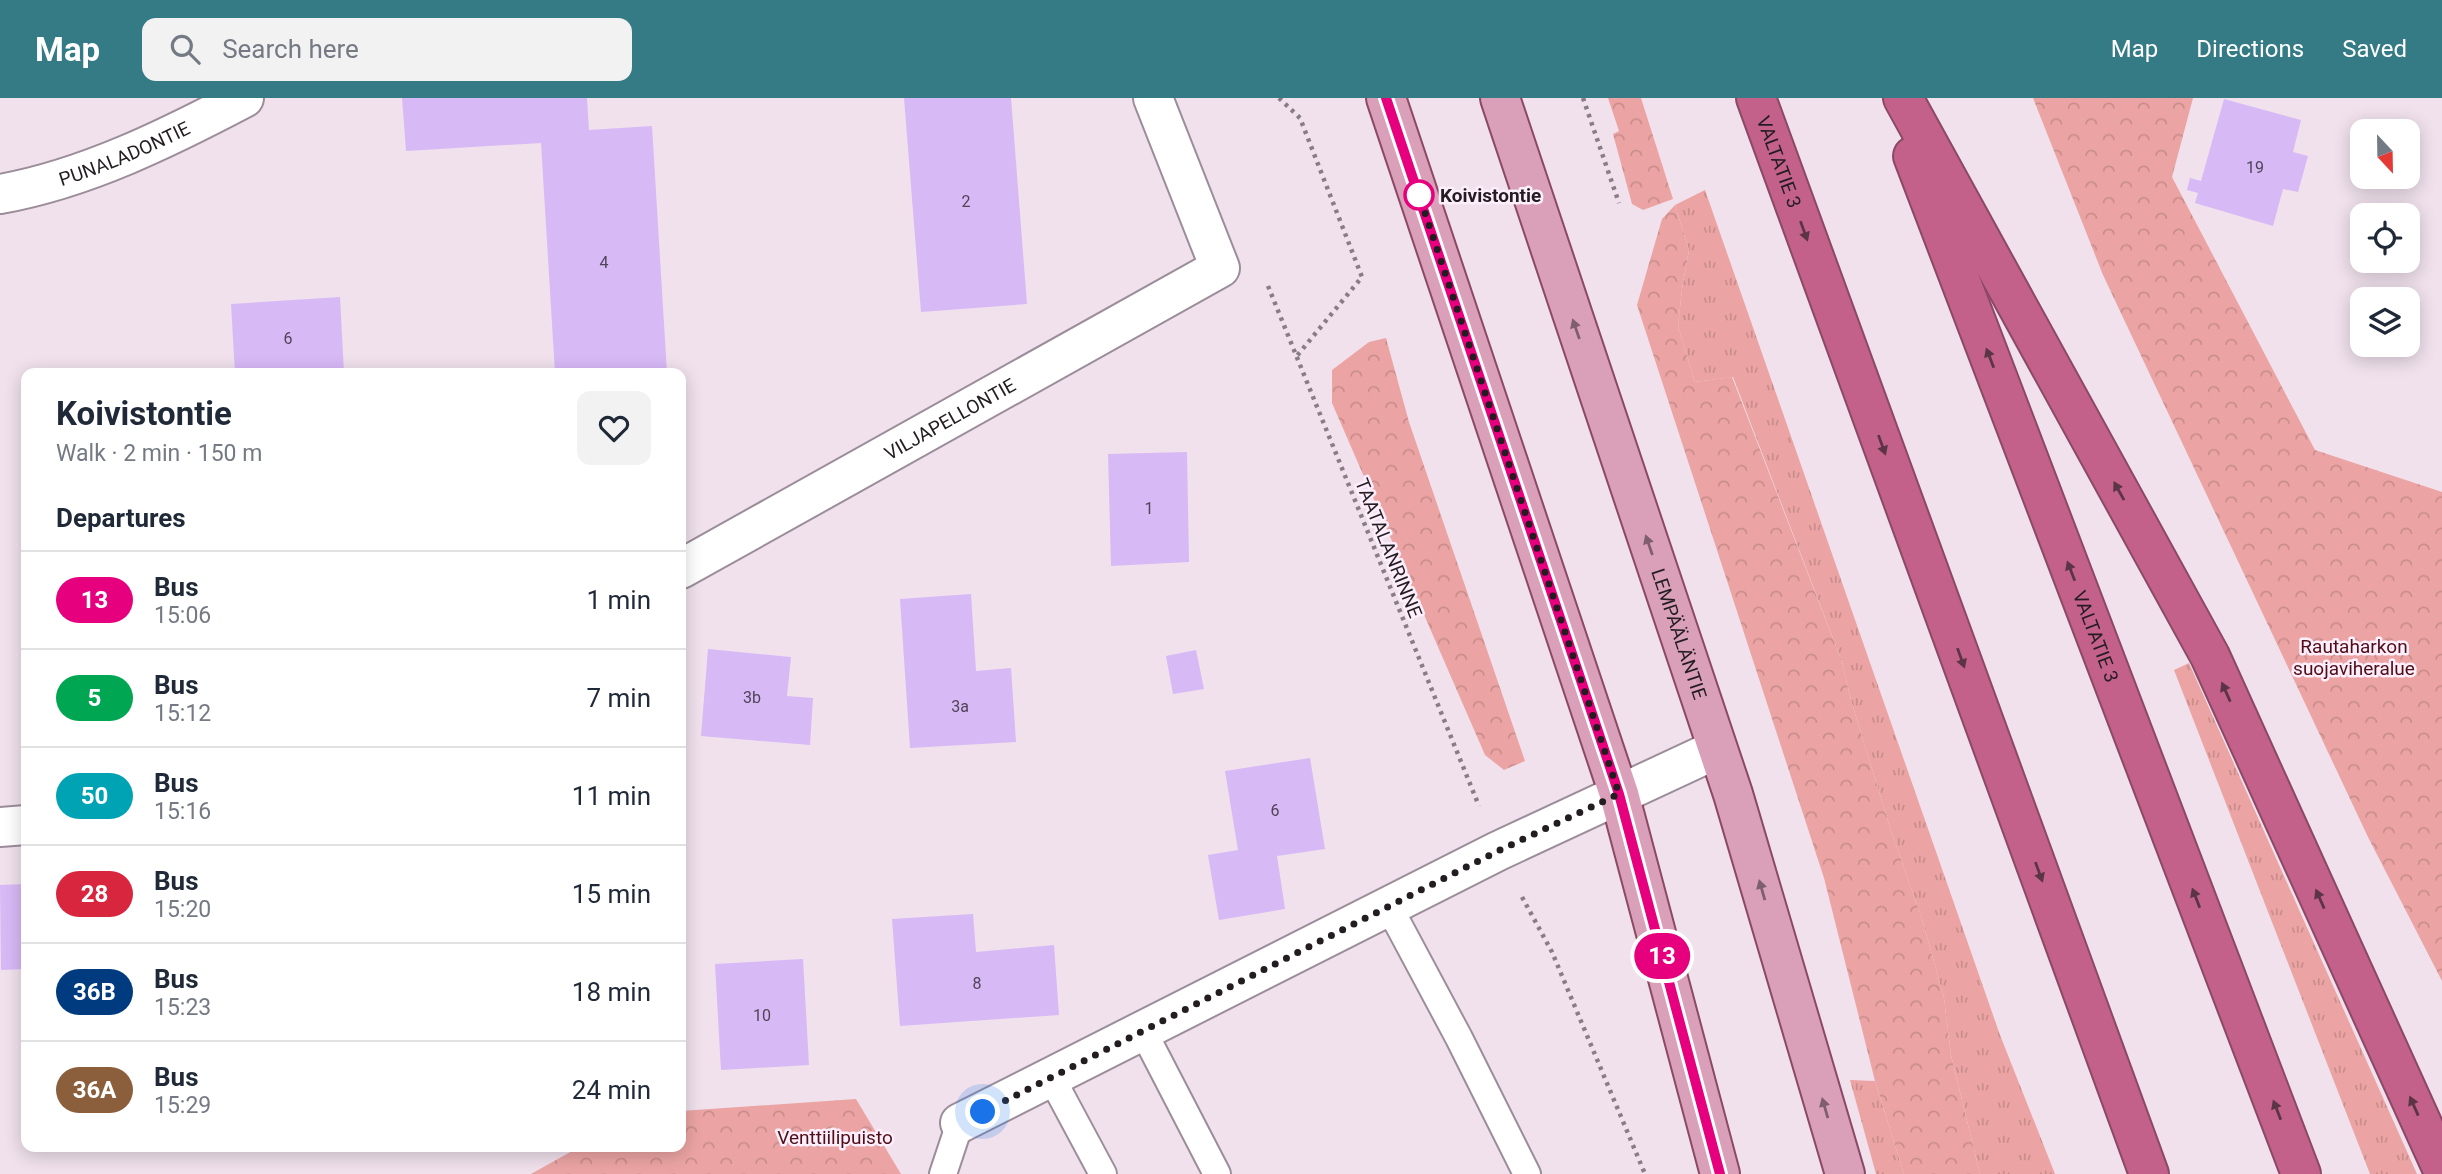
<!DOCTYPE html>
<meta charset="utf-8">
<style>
:root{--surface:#fff;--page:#f2f2f3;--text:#1f2937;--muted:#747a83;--line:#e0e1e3;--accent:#347b86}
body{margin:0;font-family:Roboto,sans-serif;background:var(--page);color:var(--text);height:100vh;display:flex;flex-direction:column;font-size:26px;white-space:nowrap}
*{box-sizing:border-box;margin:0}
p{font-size:23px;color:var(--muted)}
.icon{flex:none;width:38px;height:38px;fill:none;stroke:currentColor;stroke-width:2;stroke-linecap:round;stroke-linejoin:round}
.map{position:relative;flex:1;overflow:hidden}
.drawer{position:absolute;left:21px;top:270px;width:665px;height:784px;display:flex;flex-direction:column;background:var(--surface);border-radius:14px;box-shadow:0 4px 18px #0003}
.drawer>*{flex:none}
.badge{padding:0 14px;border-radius:23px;font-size:24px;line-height:46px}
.needle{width:46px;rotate:158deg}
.tools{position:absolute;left:2350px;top:21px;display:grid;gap:14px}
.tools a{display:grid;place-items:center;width:70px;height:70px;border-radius:14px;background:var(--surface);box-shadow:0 4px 18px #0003;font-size:35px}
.you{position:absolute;width:35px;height:35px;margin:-18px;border:5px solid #fff;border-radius:50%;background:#1a73e8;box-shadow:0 0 0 10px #1a73e833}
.map>.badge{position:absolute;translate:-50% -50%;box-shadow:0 0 0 4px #fff}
h2{padding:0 35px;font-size:26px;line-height:63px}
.round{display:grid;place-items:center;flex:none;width:74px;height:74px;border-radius:14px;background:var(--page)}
.head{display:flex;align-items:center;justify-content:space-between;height:119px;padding:0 35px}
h1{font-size:33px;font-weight:700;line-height:52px}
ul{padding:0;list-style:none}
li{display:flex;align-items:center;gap:21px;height:98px;padding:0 35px;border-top:2px solid var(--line)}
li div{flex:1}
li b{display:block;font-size:26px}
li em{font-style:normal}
li .badge{min-width:77px;font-weight:700;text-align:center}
header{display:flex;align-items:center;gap:42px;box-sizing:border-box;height:98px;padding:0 35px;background:var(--accent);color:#fff}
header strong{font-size:33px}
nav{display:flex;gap:38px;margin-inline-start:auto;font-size:24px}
.search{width:490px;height:63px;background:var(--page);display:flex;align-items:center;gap:18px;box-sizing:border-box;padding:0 24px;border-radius:14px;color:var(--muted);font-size:26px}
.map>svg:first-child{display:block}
.grass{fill:url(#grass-tufts)}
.forest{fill:url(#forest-crowns)}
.building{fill:#d7b9f6}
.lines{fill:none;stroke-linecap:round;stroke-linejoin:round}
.lane-casing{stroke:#9b8d99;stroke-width:30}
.street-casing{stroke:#9b8d99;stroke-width:42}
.primary-casing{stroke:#8b4966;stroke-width:42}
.highway-casing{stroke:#8b4966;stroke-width:42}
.path{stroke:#887d86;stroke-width:4.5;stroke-dasharray:3.5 5;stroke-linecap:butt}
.lane{stroke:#fff;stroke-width:26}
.street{stroke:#fff;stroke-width:38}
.primary{stroke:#dba0b9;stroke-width:38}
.highway{stroke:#c3618a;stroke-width:38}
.oneway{fill:#5b3546}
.oneway2{fill:#7f5e6e}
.line-casing{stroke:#fff;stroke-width:16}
.line{stroke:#e6007e;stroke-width:10}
.walk{stroke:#231d22;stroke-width:7;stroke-dasharray:0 12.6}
.stop-dot{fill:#fff;stroke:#e6007e;stroke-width:3.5}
.labels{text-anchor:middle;stroke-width:5;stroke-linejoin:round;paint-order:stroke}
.number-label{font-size:16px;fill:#504457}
.street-label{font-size:19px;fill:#231d22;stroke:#fdeefb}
.stop-label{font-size:19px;font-weight:bold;fill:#231d22;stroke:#fdeefb;text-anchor:start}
.park-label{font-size:19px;fill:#4f0d15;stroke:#fdeefb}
</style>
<header>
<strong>Map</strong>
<div class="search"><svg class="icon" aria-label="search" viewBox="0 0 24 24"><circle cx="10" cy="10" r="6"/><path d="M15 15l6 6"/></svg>Search here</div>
<nav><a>Map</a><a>Directions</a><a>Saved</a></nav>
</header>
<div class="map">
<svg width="2442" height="1076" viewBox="0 0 2442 1076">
<defs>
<pattern id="grass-tufts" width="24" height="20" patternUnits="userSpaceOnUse" patternTransform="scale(1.75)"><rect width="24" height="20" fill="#eba4a3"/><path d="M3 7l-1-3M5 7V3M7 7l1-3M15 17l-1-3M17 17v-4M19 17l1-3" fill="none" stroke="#c98d8c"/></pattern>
<pattern id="forest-crowns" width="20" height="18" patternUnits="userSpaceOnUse" patternTransform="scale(1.75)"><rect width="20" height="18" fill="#eba4a3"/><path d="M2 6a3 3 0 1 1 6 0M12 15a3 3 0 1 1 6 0" fill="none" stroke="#c98d8c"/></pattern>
</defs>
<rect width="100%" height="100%" fill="#f0e1ed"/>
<path class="grass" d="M 1705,92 L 2000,937 L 2055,1076 L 1980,1076 L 1951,957 L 1944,900 L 1922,821 L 1891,733 L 1851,602 L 1842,564 L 1733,279 L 1695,284 L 1678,228 L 1682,191 L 1689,152 L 1675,107 Z
M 2189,565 L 2417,1076 L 2370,1076 L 2174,572 Z
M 1850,982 L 1875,983 L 1904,1076 L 1876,1076 Z"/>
<path class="forest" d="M 1608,0 L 1641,0 L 1673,101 L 1643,112 L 1632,106 L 1613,36 L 1619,33 Z
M 2033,0 L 2193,0 L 2172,79 L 2315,352 L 2442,394 L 2442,883 L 2368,739 L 2103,177 Z
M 1675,107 L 1689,152 L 1682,191 L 1678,228 L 1695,284 L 1732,279 L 1842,564 L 1851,602 L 1891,733 L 1922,821 L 1944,900 L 1951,957 L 1980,1076 L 1904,1076 L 1875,983 L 1824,780 L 1637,207 L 1662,121 Z
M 1386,240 L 1409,324 L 1525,663 L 1504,672 L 1485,657 L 1332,305 L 1332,272 L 1369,244 Z
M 856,1001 L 901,1076 L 531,1076 L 581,1048 L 681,1048 L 681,1013 Z"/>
<path class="building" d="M 402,0 L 587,0 L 589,32 L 652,28 L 667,275 L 555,275 L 541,45 L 406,53 Z
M 904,0 L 1011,0 L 1027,206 L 921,214 Z
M 2224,1 L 2301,22 L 2293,54 L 2308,58 L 2298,94 L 2283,91 L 2273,128 L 2195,105 L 2198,95 L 2187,92 L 2190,80 L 2201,83 Z
M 2370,106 L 2402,117 L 2366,117 Z
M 2408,118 L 2415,121 L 2409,141 L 2408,141 Z
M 340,199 L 344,275 L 235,275 L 231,206 Z
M 1187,354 L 1189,464 L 1111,468 L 1108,356 Z
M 971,496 L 976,573 L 1011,570 L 1016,644 L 910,650 L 900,501 Z
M 708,551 L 791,559 L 787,598 L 813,600 L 810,647 L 701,638 Z
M 1196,552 L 1204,591 L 1173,596 L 1166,558 Z
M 1310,660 L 1325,751 L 1277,758 L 1285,811 L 1219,822 L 1208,757 L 1238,752 L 1225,673 Z
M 26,786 L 26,871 L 1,872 L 0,787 Z
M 973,816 L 976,854 L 1054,847 L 1059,917 L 900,928 L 892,821 Z
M 803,861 L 809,967 L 721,972 L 715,866 Z"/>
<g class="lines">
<g class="lane-casing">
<path id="lane" d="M 1389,809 L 1459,940 L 1527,1076
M 1143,933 L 1217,1076
M 1051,979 L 1103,1076
M 943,1076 L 960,1025"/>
</g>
<g class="street-casing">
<g id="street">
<path id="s1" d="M 0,96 C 85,81 168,40 244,0"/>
<path id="s2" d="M 681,471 L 1220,170 L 1153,0"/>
<path d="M 0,729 L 26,727"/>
<path d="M 960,1025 L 1498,753 L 1717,651"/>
</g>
</g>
<g class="primary-casing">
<g id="primary">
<path d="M 1386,0 L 1619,696 L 1720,1076"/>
<path id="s3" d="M 1500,0 L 1733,696 L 1845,1076"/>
</g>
</g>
<g class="highway-casing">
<g id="highway">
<path id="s4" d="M 1756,0 L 2149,1076"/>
<path d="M 1903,0 L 2210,558 L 2442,1070"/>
<path id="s5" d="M 1913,58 L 2301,1076"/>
</g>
</g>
<path class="path" d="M 1279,0 L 1300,20 L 1362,179 L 1296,259
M 1583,0 L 1619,105
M 1268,188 L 1479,708
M 1522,799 L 1552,854 L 1645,1076"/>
<use href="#lane" class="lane"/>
<use href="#street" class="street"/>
<use href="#primary" class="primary"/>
<use href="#highway" class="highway"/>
</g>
<defs><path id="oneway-solid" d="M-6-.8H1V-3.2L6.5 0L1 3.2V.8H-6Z" transform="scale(1.75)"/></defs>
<g class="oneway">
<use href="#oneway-solid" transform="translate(1804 133) rotate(70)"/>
<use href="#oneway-solid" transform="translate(1990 260) rotate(-111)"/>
<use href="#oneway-solid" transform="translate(1882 347) rotate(70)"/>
<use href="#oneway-solid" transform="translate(2119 393) rotate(-119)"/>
<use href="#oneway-solid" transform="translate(2071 473) rotate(-111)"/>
<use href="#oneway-solid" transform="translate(1961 560) rotate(70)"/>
<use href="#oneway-solid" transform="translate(2226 594) rotate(-114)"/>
<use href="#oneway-solid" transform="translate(2039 774) rotate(70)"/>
<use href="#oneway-solid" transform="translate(2196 800) rotate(-111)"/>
<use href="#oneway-solid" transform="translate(2320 801) rotate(-114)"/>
<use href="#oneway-solid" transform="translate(2414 1008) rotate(-114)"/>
<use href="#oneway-solid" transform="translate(2277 1012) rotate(-111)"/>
</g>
<g class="oneway2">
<use href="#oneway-solid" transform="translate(1576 231) rotate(-109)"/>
<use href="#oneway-solid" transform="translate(1649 447) rotate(-109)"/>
<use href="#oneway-solid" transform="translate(1762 792) rotate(-106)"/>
<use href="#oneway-solid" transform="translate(1825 1010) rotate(-106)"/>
</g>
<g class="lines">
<g class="line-casing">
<path id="line" d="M 1386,0 L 1619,696 L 1720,1076"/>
</g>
<use href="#line" class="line"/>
<path class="walk" d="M 983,1014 L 1498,753 L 1619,696 L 1419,97"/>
</g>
<circle class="stop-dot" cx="1419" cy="97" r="14"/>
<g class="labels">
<g class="number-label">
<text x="2255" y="75">19</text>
<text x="966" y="109">2</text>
<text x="604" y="170">4</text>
<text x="288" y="246">6</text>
<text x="1149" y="416">1</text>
<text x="752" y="605">3b</text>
<text x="960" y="614">3a</text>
<text x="1275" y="718">6</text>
<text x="977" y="891">8</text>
<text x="762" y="923">10</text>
</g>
<g class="street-label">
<text dy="7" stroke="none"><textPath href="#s1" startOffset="131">PUNALADONTIE</textPath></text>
<text dy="7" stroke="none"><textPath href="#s4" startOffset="68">VALTATIE 3</textPath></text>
<text dy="7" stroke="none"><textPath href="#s2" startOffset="308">VILJAPELLONTIE</textPath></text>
<text transform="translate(1389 450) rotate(68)" y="7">TAATALANRINNE</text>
<text dy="7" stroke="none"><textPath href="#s3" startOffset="565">LEMPÄÄLÄNTIE</textPath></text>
<text dy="7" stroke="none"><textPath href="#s5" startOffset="514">VALTATIE 3</textPath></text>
</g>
<g class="stop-label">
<text x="1440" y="104">Koivistontie</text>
</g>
<g class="park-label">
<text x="2354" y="555">Rautaharkon<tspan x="2354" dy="22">suojaviheralue</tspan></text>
<text x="835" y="1046">Venttiilipuisto</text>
</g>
</g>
</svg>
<div class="tools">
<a><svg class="needle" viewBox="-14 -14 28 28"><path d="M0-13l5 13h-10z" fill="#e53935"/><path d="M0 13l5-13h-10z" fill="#747a83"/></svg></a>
<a><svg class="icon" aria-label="locate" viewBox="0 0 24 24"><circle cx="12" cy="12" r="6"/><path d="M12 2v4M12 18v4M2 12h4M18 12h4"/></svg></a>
<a><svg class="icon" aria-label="layers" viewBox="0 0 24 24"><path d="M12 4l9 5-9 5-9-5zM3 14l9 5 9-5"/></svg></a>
</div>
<div class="you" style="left:983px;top:1014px"></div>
<b class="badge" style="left:1662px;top:858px;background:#e6007e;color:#fff">13</b>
<section class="drawer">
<div class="head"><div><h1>Koivistontie</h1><p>Walk · 2 min · 150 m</p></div><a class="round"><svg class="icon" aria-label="heart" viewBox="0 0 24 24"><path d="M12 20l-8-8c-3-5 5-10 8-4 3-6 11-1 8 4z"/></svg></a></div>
<h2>Departures</h2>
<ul>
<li><span class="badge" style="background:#e6007e;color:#fff">13</span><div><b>Bus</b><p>15:06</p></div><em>1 min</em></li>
<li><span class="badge" style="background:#00a651;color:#fff">5</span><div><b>Bus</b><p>15:12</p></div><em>7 min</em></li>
<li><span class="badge" style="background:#00a3b4;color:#fff">50</span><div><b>Bus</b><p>15:16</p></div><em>11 min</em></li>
<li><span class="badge" style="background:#d7263d;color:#fff">28</span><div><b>Bus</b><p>15:20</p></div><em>15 min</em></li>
<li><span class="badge" style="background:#003b80;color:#fff">36B</span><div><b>Bus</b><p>15:23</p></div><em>18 min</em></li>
<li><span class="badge" style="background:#8b5e3c;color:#fff">36A</span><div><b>Bus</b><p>15:29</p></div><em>24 min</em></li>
</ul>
</section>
</div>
